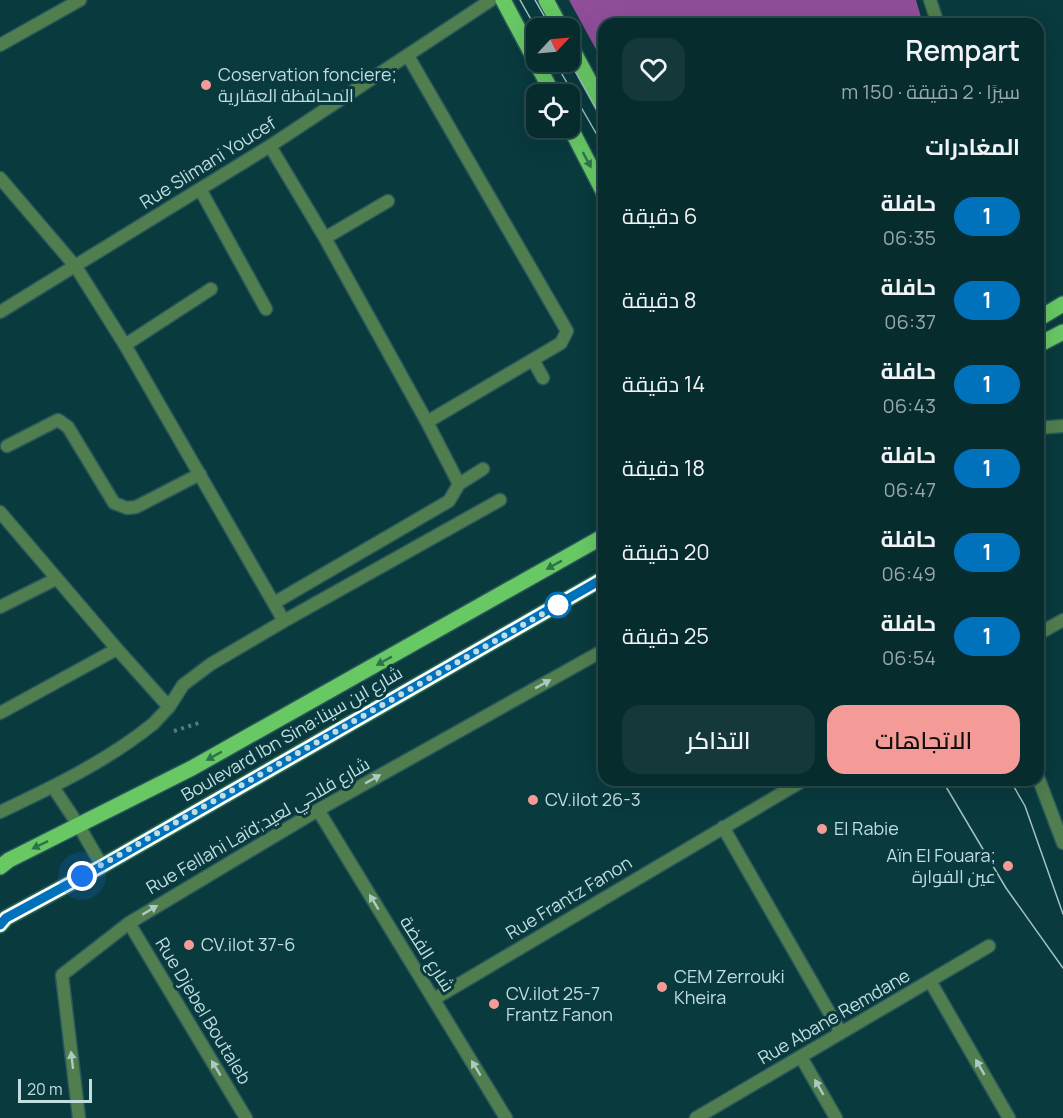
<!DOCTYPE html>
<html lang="ar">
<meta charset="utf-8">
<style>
:root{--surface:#072c2e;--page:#15383a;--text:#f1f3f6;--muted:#98a7aa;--line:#28484a;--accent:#f59b97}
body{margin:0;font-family:Manrope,Cairo,sans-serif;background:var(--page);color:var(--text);direction:rtl;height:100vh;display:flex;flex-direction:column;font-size:22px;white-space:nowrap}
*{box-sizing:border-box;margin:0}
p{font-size:20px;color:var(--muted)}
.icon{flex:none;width:33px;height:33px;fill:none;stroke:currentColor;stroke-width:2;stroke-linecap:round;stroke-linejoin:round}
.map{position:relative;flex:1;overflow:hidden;direction:ltr}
.panel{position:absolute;left:598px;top:18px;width:446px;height:768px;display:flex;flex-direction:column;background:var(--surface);border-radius:18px;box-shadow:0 6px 24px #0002,0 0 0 2px var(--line);direction:rtl}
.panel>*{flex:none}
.badge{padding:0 12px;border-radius:20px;font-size:21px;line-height:39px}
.needle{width:39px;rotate:64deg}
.fabs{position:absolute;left:526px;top:18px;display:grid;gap:12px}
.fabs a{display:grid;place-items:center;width:54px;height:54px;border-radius:12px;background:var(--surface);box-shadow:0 6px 24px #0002,0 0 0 2px var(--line);font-size:30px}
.scale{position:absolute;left:18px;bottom:15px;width:74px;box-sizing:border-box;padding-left:6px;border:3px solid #c0dde0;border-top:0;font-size:16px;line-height:21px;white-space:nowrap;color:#c0dde0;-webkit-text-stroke:4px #093a3e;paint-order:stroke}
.you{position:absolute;width:30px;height:30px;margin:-15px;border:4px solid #fff;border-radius:50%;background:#1a73e8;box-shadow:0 0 0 9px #1a73e833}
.map>.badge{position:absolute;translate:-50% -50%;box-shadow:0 0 0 3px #fff}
h2{padding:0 24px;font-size:22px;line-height:54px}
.round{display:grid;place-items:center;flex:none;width:63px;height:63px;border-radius:18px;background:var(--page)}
.summary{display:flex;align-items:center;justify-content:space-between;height:102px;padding:0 24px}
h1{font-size:28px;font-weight:600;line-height:45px}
.action{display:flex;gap:12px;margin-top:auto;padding:12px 24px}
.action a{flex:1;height:69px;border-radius:18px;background:var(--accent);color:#111;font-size:24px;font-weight:600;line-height:69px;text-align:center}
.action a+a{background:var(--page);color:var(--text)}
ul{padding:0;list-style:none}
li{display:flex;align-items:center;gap:18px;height:84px;padding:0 24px}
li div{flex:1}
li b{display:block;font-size:22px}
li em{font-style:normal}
li .badge{min-width:66px;font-weight:700;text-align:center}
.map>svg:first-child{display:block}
.forest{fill:#904e99}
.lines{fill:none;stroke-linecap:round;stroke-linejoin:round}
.service-casing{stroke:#2a575b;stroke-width:15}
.minor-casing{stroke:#2a575b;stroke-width:15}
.tertiary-casing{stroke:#2a575b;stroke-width:15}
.primary-casing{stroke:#2a575b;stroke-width:18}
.path{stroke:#547c80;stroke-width:4;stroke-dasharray:3 4.5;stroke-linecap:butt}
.service{stroke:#517e4e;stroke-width:12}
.minor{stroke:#517e4e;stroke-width:12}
.tertiary{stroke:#517e4e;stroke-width:12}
.primary{stroke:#67c864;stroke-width:15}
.tram{stroke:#a1c1c4;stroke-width:1.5}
.oneway{fill:#2f734d}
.oneway2{fill:#aacac3}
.line-casing{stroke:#fff;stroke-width:14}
.line{stroke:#0072bc;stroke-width:9}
.walk{stroke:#c0dde0;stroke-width:6;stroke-dasharray:0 10.8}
.poi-dot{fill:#f59b97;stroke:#093a3e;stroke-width:2}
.stop-dot{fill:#fff;stroke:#0072bc;stroke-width:3}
.labels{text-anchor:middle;stroke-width:6;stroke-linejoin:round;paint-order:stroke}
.poi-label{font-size:18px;fill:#c0dde0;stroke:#093a3e;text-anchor:start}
.street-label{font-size:18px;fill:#c0dde0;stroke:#093a3e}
</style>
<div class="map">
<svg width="1063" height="1118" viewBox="0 0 1063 1118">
<rect width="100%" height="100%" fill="#093a3e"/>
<path class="forest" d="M 569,0 L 916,0 L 923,24 L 604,24 L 604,64 Z"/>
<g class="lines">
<g class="service-casing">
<path id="service" d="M 125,345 L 211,289"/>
</g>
<g class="minor-casing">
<path id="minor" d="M 930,0 L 938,24
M 0,45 L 80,0
M 408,56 L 567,331 L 561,343 L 427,422 L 459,484 L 483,469
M 270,146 L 325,238 L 427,422
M 0,178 L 76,267 L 125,345 L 284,621
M 200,189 L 266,309
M 325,238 L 388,201
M 0,312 L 270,146 L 491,0
M 533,360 L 543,378
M 1038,428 L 1063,426
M 7,446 L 58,420 L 68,427 L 114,503 L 127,508 L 136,507 L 200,474
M 0,512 L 117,649 L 169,707 L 153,724
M 274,603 L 449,501 L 459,484
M 0,607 L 56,579
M 1038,634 L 1063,620
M 169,707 L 183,685 L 211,664 L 284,621 L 500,500
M 0,713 L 117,649
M 1038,777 L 1063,843
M 53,787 L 79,826 L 102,866
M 318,810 L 506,1118
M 723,827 L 841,1033
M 129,923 L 246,1118
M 930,981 L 1009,1118
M 434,999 L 804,780
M 801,1057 L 836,1118
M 79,1118 L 62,975 L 129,923 L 318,810 L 604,650
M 696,1118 L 989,946"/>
</g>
<g class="tertiary-casing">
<path id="tertiary" d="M 0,812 C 53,787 107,761 153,724"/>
</g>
<g class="primary-casing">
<path id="primary" d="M 503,0 L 553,94
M 546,0 L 561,28
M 570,45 L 604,108
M 570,127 L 604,193
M 1038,319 L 1063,304
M 1038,345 L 1063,332
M 0,867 L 9,860 L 192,768 L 604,536
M 0,925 L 6,918 L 102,866 L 604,578"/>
</g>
<path class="path" d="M 174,731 L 202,722"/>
<use href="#service" class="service"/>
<use href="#minor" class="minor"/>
<use href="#tertiary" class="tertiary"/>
<use href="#primary" class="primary"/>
<path class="tram" d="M 520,0 L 537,30
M 535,0 L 551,28
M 555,62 L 604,147
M 570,62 L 604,123
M 942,780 L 1006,888 L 1063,968
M 1010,780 L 1025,806 L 1063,914"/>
</g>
<defs><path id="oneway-solid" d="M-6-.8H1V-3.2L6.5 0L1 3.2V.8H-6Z" transform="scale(1.5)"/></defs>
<g class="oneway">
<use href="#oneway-solid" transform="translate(587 160) rotate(62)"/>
<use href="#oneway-solid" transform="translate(554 565) rotate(151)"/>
<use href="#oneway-solid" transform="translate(384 661) rotate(151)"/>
<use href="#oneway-solid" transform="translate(214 756) rotate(151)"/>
<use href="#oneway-solid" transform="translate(40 845) rotate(154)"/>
</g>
<g class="oneway2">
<use href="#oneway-solid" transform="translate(543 684) rotate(-29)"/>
<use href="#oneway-solid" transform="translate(373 779) rotate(-29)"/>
<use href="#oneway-solid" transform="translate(374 902) rotate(-121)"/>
<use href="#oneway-solid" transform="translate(150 910) rotate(-31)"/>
<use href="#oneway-solid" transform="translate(72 1060) rotate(-97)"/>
<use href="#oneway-solid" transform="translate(980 1067) rotate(-120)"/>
<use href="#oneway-solid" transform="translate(216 1068) rotate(-121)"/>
<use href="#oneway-solid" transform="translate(476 1068) rotate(-121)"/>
<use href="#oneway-solid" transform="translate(819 1087) rotate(-120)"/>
</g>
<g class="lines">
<g class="line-casing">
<path id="line" d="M 0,925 L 6,918 L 102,866 L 604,578"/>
</g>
<use href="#line" class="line"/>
<path class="walk" d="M 82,876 L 558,605"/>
</g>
<g class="poi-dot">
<circle cx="206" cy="85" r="6"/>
<circle cx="533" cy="800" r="6"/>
<circle cx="822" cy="829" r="6"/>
<circle cx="1008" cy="866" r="6"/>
<circle cx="189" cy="945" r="6"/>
<circle cx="662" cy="987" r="6"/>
<circle cx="494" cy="1004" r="6"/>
</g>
<circle class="stop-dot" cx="558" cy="605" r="12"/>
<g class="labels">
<g class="poi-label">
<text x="218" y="81">Coservation fonciere;<tspan x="218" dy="21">المحافظة العقارية</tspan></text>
<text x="545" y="806">CV.ilot 26-3</text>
<text x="834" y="835">El Rabie</text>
<text x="996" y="862" text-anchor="end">Aïn El Fouara;<tspan x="996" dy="21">عين الفوارة</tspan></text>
<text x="201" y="951">CV.ilot 37-6</text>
<text x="674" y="983">CEM Zerrouki<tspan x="674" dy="21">Kheira</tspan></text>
<text x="506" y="1000">CV.ilot 25-7<tspan x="506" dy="21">Frantz Fanon</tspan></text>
</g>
<g class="street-label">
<text transform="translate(208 163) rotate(-32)" y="6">Rue Slimani Youcef</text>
<text transform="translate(292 734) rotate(-30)" y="6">Boulevard Ibn Sina:شارع ابن سينا</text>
<text transform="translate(258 826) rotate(-30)" y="6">Rue Fellahi Laïd;شارع فلاحي لعيد</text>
<text transform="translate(569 898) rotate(-31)" y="6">Rue Frantz Fanon</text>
<text transform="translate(427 954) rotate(58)" y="6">شارع الفضة</text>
<text transform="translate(203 1011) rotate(59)" y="6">Rue Djebel Boutaleb</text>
<text transform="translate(834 1017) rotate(-30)" y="6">Rue Abane Remdane</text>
</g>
</g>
</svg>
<div class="fabs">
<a><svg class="needle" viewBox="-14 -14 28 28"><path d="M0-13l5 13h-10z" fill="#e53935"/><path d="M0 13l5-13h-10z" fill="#98a7aa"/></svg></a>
<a><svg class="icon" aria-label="locate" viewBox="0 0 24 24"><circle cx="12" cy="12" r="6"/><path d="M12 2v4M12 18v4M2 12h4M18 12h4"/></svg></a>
</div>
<div class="scale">20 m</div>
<div class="you" style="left:82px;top:876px"></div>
<section class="panel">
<div class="summary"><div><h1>Rempart</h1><p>سيرًا · 2 دقيقة · 150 m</p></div><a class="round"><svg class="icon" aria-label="heart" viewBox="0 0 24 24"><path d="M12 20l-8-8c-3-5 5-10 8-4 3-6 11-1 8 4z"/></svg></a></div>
<h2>المغادرات</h2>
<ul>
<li><span class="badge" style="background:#0072bc;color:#fff">1</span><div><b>حافلة</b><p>06:35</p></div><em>6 دقيقة</em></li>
<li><span class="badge" style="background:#0072bc;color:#fff">1</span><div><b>حافلة</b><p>06:37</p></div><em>8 دقيقة</em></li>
<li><span class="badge" style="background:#0072bc;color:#fff">1</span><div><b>حافلة</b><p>06:43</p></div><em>14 دقيقة</em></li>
<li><span class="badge" style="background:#0072bc;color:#fff">1</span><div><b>حافلة</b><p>06:47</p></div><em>18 دقيقة</em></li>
<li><span class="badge" style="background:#0072bc;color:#fff">1</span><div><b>حافلة</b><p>06:49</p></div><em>20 دقيقة</em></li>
<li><span class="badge" style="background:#0072bc;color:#fff">1</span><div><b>حافلة</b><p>06:54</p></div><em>25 دقيقة</em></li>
</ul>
<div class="action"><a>الاتجاهات</a><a>التذاكر</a></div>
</section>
</div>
